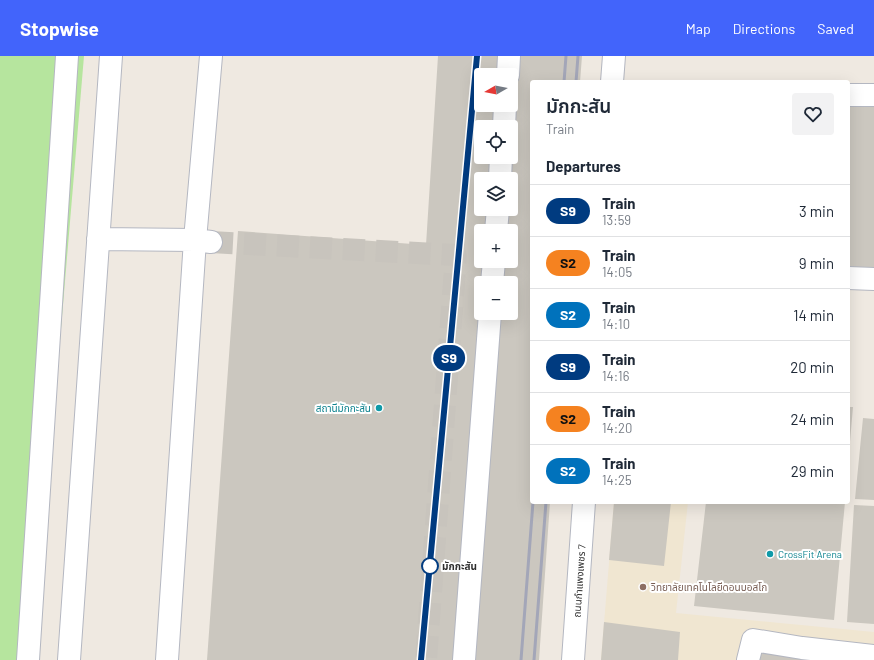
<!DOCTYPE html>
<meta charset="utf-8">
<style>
:root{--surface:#fff;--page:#f2f2f3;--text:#1f2937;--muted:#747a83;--line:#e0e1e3;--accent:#4264fb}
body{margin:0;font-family:Barlow,"Noto Sans Thai",sans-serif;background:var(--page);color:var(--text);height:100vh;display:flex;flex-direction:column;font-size:15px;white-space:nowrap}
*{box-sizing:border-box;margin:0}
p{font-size:13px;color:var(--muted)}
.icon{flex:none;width:22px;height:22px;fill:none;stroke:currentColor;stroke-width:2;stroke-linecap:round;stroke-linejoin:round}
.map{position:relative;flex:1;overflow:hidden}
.details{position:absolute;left:530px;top:24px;width:320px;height:424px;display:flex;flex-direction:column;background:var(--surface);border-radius:4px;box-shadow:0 4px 16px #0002}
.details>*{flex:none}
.badge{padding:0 8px;border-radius:13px;font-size:14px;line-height:26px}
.needle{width:26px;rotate:261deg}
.controls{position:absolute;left:474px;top:12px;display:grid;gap:8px}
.controls a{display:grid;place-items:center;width:44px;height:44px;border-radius:4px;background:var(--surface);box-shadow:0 4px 16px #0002;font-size:20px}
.map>.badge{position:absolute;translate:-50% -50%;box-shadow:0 0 0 2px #fff}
h2{padding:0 16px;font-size:15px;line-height:36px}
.round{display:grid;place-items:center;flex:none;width:42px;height:42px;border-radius:4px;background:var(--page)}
.headline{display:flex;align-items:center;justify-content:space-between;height:68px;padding:0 16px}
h1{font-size:19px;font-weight:600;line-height:30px}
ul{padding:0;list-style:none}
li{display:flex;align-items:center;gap:12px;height:52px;padding:0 16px;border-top:1px solid var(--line)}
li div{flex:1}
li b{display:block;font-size:15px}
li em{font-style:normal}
li .badge{min-width:44px;font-weight:700;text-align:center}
header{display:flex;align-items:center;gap:24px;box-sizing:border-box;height:56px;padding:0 20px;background:var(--accent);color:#fff}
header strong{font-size:19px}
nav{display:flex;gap:22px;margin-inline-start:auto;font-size:14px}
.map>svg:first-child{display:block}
.education{fill:#f0e6d1}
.green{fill:#b6e59e}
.building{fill:#cbc7bf;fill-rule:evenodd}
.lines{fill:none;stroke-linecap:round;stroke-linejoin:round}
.minor-tunnel{stroke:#c8c4bd;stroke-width:22;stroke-dasharray:22 11;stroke-linecap:butt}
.minor-casing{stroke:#b4b7c1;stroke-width:24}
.minor{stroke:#fff;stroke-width:22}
.rail{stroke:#a3a6b8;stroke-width:3}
.line-casing{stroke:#fff;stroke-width:9}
.line{stroke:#003b80;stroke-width:6}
.culture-dot{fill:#0f9aa8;stroke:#fff;stroke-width:1.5}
.stop-dot{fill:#fff;stroke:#003b80;stroke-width:2}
.education-dot{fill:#8d6e63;stroke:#fff;stroke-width:1.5}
.labels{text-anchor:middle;stroke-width:4;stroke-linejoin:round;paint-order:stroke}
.culture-label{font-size:10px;fill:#0d838f;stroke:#fff;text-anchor:end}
.stop-label{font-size:10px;font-weight:bold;fill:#2e2e2e;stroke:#fff;text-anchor:start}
.street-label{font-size:10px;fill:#2e2e2e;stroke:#fff}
.education-label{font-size:10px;fill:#785e54;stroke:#fff;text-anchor:start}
</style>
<header>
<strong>Stopwise</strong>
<nav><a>Map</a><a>Directions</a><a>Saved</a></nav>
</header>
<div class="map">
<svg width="874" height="604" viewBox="0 0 874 604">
<rect width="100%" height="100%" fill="#efe9e1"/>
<path class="education" d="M 614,446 L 688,446 L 676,557 L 874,576 L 874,604 L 601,604 Z"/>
<path class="green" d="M 0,0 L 84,0 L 33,604 L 0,604 Z"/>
<path class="building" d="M 438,0 L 582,0 L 580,26 L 532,26 L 532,446 L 550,446 L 539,604 L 207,604 L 238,175 L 426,189 ZM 481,19 L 511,19 L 511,49 L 481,49 ZM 481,71 L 511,71 L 511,101 L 481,101 ZM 481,123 L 511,123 L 511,153 L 481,153 ZM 481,175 L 511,175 L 511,205 L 481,205 ZM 481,227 L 511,227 L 511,257 L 481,257 Z
M 848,44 L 874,44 L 874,215 L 848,215 Z
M 848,351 L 853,351 L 849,397 L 848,397 Z
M 863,362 L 874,363 L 874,444 L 855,443 Z
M 614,446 L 671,446 L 664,510 L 609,504 Z
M 706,446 L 845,446 L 834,564 L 694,550 Z
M 854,449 L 874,450 L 874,568 L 847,566 Z
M 604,566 L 680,576 L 678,604 L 601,604 Z
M 760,587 L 862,604 L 758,604 Z"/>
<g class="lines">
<path class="minor-tunnel" d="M 211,186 L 456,199 L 426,604"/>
<g class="minor-casing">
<path id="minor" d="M 508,19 L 509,0
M 612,26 L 614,0
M 848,39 L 874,39
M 504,71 L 505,49
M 500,123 L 501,101
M 496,175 L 498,153
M 98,183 L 195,184 L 167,604
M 211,186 L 195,184 L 211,0
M 848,222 L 874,223
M 492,227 L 494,205
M 28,604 L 67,0
M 69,604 L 111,0
M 464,604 L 490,257
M 573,604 L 584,446
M 748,604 L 753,584 L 802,592 L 874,600"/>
</g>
<use href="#minor" class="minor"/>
<path class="rail" d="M 564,26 L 566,0
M 576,26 L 578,0
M 421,604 L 477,0
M 521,604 L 533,446
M 534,604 L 546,446"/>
</g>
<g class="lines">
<g class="line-casing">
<path id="line" d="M 421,604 L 477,0"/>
</g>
<use href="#line" class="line"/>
</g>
<g class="culture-dot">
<circle cx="379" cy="352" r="4"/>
<circle cx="770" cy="498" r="4"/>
</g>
<circle class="stop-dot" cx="430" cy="510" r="8"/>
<circle class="education-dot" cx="643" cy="531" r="4"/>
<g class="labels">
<g class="culture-label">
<text x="371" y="356">สถานีมักกะสัน</text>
<text x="778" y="502" text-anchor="start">CrossFit Arena</text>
</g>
<g class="stop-label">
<text x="442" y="514">มักกะสัน</text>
</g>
<g class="street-label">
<text transform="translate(579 525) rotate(-86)" y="4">ถนนกำแพงเพชร 7</text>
</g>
<g class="education-label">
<text x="651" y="535">วิทยาลัยเทคโนโลยีดอนบอสโก</text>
</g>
</g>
</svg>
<div class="controls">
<a><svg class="needle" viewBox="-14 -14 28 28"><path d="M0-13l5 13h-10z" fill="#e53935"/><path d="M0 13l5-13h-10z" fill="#747a83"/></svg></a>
<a><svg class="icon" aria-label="locate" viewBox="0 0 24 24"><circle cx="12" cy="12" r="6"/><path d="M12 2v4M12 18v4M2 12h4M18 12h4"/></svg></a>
<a><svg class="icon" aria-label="layers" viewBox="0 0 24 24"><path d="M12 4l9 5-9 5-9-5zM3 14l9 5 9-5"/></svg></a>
<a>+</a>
<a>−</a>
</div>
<b class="badge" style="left:449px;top:302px;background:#003b80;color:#fff">S9</b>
<section class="details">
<div class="headline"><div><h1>มักกะสัน</h1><p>Train</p></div><a class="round"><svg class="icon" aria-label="heart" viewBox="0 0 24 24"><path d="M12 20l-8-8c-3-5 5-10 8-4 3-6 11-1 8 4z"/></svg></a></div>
<h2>Departures</h2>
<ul>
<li><span class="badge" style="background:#003b80;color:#fff">S9</span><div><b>Train</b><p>13:59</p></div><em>3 min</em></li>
<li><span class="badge" style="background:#f58220;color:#111">S2</span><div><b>Train</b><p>14:05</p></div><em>9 min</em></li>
<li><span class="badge" style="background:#0072bc;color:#fff">S2</span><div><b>Train</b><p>14:10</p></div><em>14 min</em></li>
<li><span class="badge" style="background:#003b80;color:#fff">S9</span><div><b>Train</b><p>14:16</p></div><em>20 min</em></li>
<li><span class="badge" style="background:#f58220;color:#111">S2</span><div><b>Train</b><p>14:20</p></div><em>24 min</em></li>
<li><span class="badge" style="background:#0072bc;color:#fff">S2</span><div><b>Train</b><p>14:25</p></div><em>29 min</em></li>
</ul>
</section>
</div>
